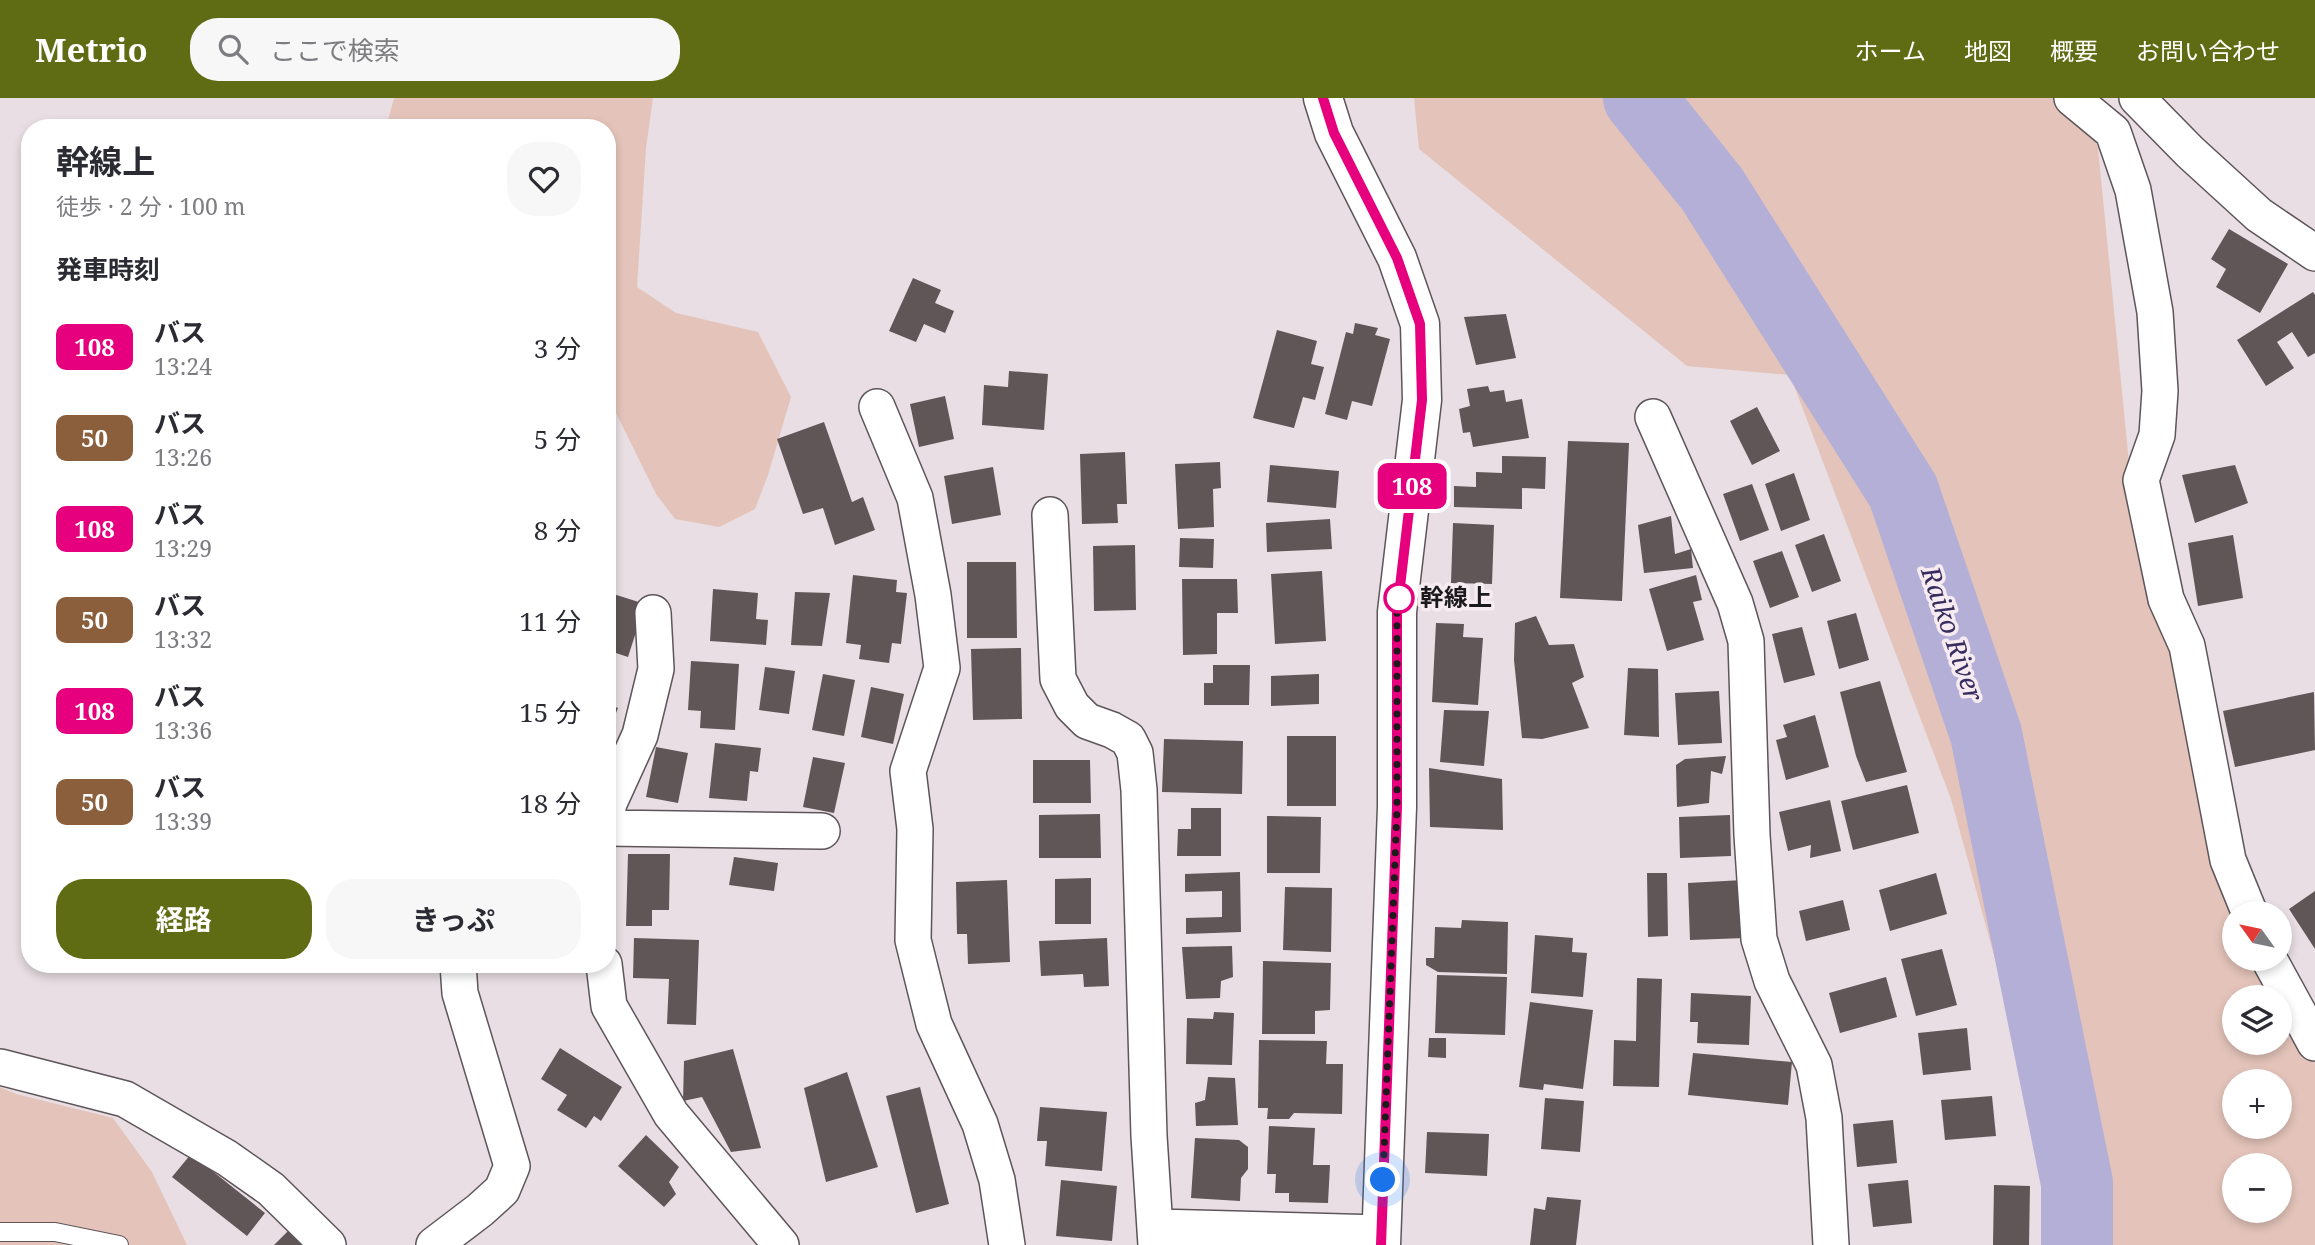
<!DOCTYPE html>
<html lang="ja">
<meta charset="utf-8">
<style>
:root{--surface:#fff;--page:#f7f7f7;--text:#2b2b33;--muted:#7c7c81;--accent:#606c14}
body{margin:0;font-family:"Noto Serif","Noto Sans JP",serif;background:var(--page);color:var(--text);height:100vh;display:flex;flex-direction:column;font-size:26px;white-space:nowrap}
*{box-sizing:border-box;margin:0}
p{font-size:23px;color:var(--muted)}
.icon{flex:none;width:38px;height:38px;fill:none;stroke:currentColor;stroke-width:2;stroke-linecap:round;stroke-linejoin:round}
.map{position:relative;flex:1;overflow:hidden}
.drawer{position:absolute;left:21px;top:21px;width:595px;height:854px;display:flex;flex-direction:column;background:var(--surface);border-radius:28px;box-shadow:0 4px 10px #0003}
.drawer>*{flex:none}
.badge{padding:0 14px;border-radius:10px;font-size:24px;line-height:46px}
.needle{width:46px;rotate:303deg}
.buttons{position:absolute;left:2222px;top:803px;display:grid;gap:14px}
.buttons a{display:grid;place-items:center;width:70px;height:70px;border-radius:50%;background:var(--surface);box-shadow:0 4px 10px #0003;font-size:35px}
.you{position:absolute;width:35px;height:35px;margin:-18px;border:5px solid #fff;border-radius:50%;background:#1a73e8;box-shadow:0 0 0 10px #1a73e833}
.map>.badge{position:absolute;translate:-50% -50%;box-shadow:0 0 0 4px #fff}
h2{padding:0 35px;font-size:26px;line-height:63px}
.round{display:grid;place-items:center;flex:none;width:74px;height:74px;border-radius:28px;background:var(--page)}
.overview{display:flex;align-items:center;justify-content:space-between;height:119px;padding:0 35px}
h1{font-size:33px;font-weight:700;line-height:52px}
.primary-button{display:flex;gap:14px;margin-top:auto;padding:14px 35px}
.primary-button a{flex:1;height:80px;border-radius:28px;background:var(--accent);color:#fff;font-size:28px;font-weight:700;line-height:80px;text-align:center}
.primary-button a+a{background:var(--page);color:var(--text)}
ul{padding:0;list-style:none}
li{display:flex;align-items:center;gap:21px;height:91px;padding:0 35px}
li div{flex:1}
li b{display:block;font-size:26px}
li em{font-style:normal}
li .badge{min-width:77px;font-weight:700;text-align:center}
header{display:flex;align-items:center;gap:42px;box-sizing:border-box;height:98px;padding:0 35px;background:var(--accent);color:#fff}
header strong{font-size:33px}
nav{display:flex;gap:38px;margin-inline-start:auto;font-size:24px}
.search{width:490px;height:63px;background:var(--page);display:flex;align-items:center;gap:18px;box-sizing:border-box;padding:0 24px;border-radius:28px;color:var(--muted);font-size:26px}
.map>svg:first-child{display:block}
.green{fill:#e4c4ba;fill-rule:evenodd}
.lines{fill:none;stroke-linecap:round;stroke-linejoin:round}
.river{stroke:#b4afd6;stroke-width:72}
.building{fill:#605657}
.lane-casing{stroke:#5e555a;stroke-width:20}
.street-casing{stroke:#5e555a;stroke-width:38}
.secondary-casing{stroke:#5e555a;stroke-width:41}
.lane{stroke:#fff;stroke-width:18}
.street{stroke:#fff;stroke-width:35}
.secondary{stroke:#fff;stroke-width:38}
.line-casing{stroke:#fff;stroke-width:16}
.line{stroke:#e6007e;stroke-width:10}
.walk{stroke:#1d1a1c;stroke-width:7;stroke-dasharray:0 12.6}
.stop-dot{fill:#fff;stroke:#e6007e;stroke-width:3.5}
.labels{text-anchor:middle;stroke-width:7;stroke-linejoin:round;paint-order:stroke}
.stop-label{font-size:24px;font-weight:bold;fill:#1d1a1c;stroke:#f5ebf0;text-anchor:start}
.water-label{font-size:26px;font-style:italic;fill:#382d5f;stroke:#f5ebf0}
</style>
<header>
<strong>Metrio</strong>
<div class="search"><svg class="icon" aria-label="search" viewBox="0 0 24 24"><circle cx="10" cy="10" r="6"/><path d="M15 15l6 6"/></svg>ここで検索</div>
<nav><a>ホーム</a><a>地図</a><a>概要</a><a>お問い合わせ</a></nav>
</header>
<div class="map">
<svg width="2315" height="1147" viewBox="0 0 2315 1147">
<rect width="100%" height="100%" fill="#e8dee3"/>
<path class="green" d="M 394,0 L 653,0 L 646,50 L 637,189 L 676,215 L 758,234 L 791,299 L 768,377 L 755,411 L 719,429 L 675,421 L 656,396 L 616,315 L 607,315 L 607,30 L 386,30 Z
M 1414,0 L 2080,0 L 2098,50 L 2136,436 L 2242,815 L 2235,816 L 2235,861 L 2255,861 L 2265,899 L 2235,900 L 2235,945 L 2280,945 L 2280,931 L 2315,965 L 2315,1147 L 2058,1147 L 2060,1097 L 1951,701 L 1790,277 L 1687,268 L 1419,51 ZM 2235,984 L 2280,984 L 2280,1029 L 2235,1029 ZM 2235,1068 L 2280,1068 L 2280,1113 L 2235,1113 Z
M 0,989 L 16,996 L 113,1020 L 152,1074 L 187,1147 L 0,1147 Z"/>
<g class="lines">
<path class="river" d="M 1639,0 L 1712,91 L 1903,393 L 1986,636 L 2077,1085 L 2077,1147"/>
</g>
<path class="building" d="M 2229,131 L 2288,166 L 2260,215 L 2216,189 L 2226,171 L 2211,161 Z
M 913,180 L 941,192 L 935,205 L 954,213 L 945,235 L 924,226 L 916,244 L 889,233 Z
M 2313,194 L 2315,197 L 2315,255 L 2308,259 L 2292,234 L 2277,244 L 2294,270 L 2266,288 L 2237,242 Z
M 1506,216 L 1516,260 L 1476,267 L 1464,219 Z
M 1355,225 L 1378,230 L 1375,237 L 1390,241 L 1372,308 L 1352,303 L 1347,322 L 1325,316 L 1346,234 L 1353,236 Z
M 1277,232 L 1317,243 L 1311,266 L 1324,269 L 1315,302 L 1303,299 L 1294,330 L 1253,320 Z
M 1009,273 L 1048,276 L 1044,332 L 982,327 L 984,287 L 1008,289 Z
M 1488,288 L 1490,294 L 1504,292 L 1506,304 L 1522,301 L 1529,340 L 1473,349 L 1470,334 L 1463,335 L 1459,311 L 1470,308 L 1467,291 Z
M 945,298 L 954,341 L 919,349 L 910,306 Z
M 1757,309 L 1780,353 L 1752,367 L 1730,323 Z
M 824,324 L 852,404 L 863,399 L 875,432 L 835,447 L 823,410 L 803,416 L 777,341 Z
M 1568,343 L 1629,345 L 1622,503 L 1560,500 Z
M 1125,354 L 1127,406 L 1117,406 L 1118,425 L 1082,426 L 1080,356 Z
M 1502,358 L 1546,359 L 1545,391 L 1522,390 L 1522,411 L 1454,409 L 1454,388 L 1476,389 L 1476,374 L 1502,375 Z
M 1220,364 L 1221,390 L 1213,391 L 1214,429 L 1178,431 L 1175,366 Z
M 1270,367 L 1339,373 L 1336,410 L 1267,404 Z
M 2235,367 L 2248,405 L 2195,425 L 2182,377 Z
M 993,369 L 1001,417 L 952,426 L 944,378 Z
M 1794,375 L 1810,422 L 1781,433 L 1765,386 Z
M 1752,386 L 1769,432 L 1740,443 L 1723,396 Z
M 1671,418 L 1675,456 L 1691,451 L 1693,470 L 1644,475 L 1638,427 Z
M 1330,421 L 1332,451 L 1267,454 L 1266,425 Z
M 1453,425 L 1494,427 L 1492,486 L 1451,485 Z
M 1824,436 L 1841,483 L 1812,494 L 1795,447 Z
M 2233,437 L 2243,500 L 2198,508 L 2188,445 Z
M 1180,440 L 1214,441 L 1213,470 L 1179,469 Z
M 1135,447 L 1136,512 L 1094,513 L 1093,448 Z
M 1782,453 L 1799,499 L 1770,510 L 1753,463 Z
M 967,464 L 1016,464 L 1017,540 L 967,540 Z
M 1322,473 L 1326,543 L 1275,546 L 1271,476 Z
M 853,477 L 897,482 L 896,494 L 907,495 L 901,546 L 892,545 L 889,565 L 859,561 L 861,547 L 846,545 Z
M 1696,477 L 1702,502 L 1693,504 L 1704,542 L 1667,553 L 1649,491 Z
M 1182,481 L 1237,481 L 1238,515 L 1217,515 L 1217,556 L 1183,557 Z
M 713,491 L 758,495 L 756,521 L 768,522 L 766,547 L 710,543 Z
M 607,494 L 645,506 L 628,559 L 607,552 Z
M 795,494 L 830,495 L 822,548 L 791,547 Z
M 1856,515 L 1869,562 L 1839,571 L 1827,523 Z
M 1536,518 L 1549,547 L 1574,546 L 1584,579 L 1572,585 L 1589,630 L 1542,641 L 1522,640 L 1514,562 L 1515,525 Z
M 1436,525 L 1464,526 L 1463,539 L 1483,540 L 1478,607 L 1432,604 Z
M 1802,529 L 1815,577 L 1784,585 L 1772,536 Z
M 1021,550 L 1022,621 L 973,622 L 971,551 Z
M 691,563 L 739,566 L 735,632 L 700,630 L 701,613 L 688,612 Z
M 1213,567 L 1250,567 L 1249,607 L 1204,607 L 1204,585 L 1213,585 Z
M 765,569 L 795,573 L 789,616 L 759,612 Z
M 1628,570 L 1658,571 L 1659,639 L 1624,637 Z
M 823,576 L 855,582 L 844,638 L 812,632 Z
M 1319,576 L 1319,606 L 1271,608 L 1271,578 Z
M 1880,583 L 1907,674 L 1866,684 L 1856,658 L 1840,594 Z
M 871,589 L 904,596 L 893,646 L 861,639 Z
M 1719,593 L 1722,645 L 1678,647 L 1675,595 Z
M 2314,594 L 2315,652 L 2235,669 L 2223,613 Z
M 607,606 L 618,610 L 607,637 Z
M 1444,612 L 1489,613 L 1484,668 L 1440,664 Z
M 1815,617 L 1829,669 L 1786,682 L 1776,642 L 1787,639 L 1783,627 Z
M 1287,638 L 1336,638 L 1336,708 L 1287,708 Z
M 1164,641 L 1243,643 L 1242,696 L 1162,694 Z
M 715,645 L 761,650 L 758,674 L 750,673 L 747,703 L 709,700 Z
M 656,649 L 688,655 L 678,705 L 646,699 Z
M 1726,658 L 1722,676 L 1711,673 L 1709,705 L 1677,709 L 1676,667 L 1685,661 Z
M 813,659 L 845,665 L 834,715 L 803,709 Z
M 1033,662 L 1090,662 L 1091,705 L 1033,705 Z
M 1429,670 L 1502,681 L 1503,732 L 1430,729 Z
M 1907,687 L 1919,735 L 1853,752 L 1841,703 Z
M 1830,702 L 1841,753 L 1810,760 L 1811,747 L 1788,753 L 1779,714 Z
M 1191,710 L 1221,710 L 1221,758 L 1177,758 L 1178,731 L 1191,731 Z
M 1100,716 L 1101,760 L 1039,760 L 1039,717 Z
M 1730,717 L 1731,758 L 1680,760 L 1679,719 Z
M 1267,718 L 1321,719 L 1320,775 L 1267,775 Z
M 628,756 L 670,756 L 669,812 L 652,812 L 652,828 L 626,828 Z
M 734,759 L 778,765 L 774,793 L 729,787 Z
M 1240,774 L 1241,834 L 1186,836 L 1186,820 L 1222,819 L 1222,793 L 1185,794 L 1185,776 Z
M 1647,775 L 1667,775 L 1668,838 L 1648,839 Z
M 1936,775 L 1947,816 L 1890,833 L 1879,792 Z
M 1091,780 L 1091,826 L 1055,826 L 1055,781 Z
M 1007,782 L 1010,864 L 968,866 L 967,836 L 957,836 L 956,784 Z
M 1743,782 L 1745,840 L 1690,842 L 1688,785 Z
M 1285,789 L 1332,790 L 1331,854 L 1283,852 Z
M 2315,793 L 2315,851 L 2289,811 Z
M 1843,802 L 1850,832 L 1806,843 L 1799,813 Z
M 1462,822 L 1508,824 L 1507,876 L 1438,874 L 1426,867 L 1426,860 L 1434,860 L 1435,829 L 1461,830 Z
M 1535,837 L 1573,840 L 1572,854 L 1587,855 L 1583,899 L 1531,895 Z
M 634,840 L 699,842 L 696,927 L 667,926 L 669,881 L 633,880 Z
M 1107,840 L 1109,888 L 1084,889 L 1083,876 L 1041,878 L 1039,843 Z
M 1232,848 L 1233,879 L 1221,883 L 1220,900 L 1186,901 L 1182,849 Z
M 1942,851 L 1957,907 L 1916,918 L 1901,861 Z
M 1263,863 L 1331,865 L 1330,912 L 1315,913 L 1315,936 L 1262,936 Z
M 1437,877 L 1507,879 L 1505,937 L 1435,935 Z
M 1886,879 L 1897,919 L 1840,935 L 1829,895 Z
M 1637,880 L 1662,881 L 1659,989 L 1613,988 L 1614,942 L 1636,943 Z
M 1691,895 L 1751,898 L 1749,947 L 1697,945 L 1698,924 L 1690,924 Z
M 1530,904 L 1593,912 L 1583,991 L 1544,986 L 1543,992 L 1519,989 Z
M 1214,914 L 1234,915 L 1232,967 L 1186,966 L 1187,920 L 1213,921 Z
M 1967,930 L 1971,972 L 1923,977 L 1918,935 Z
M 1429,940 L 1446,940 L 1446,960 L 1428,959 Z
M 1259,942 L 1327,943 L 1326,966 L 1343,966 L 1342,1016 L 1294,1015 L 1289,1021 L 1267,1021 L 1268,1010 L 1258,1010 Z
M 560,950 L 622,989 L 601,1023 L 594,1018 L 586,1030 L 557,1012 L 567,997 L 541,981 Z
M 733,951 L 761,1050 L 731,1054 L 702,999 L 683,1003 L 684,963 Z
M 1693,955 L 1792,964 L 1788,1007 L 1688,997 Z
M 847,974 L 878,1069 L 826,1084 L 804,990 Z
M 1208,979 L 1235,980 L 1238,1027 L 1196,1028 L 1195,1005 L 1205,1002 Z
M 920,989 L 949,1106 L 916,1115 L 886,998 Z
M 1992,998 L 1996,1038 L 1945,1042 L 1941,1002 Z
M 1545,1000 L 1584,1003 L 1580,1054 L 1541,1051 Z
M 1040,1009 L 1107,1014 L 1102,1073 L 1045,1068 L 1047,1043 L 1037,1043 Z
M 1893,1022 L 1897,1065 L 1857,1069 L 1853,1026 Z
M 1269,1028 L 1315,1030 L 1313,1067 L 1330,1067 L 1328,1105 L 1289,1104 L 1289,1095 L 1275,1095 L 1276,1076 L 1267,1076 Z
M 1427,1034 L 1489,1036 L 1487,1078 L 1425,1075 Z
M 646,1037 L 679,1069 L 669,1084 L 676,1096 L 664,1109 L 618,1068 Z
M 1195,1040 L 1239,1042 L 1248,1049 L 1248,1071 L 1241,1080 L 1240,1103 L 1191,1100 Z
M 191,1056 L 265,1115 L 247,1138 L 172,1079 Z
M 1061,1082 L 1117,1088 L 1112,1143 L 1056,1138 Z
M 1908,1082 L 1912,1125 L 1873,1129 L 1868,1086 Z
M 1994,1087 L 2030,1088 L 2029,1147 L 1993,1147 Z
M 1547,1099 L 1581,1102 L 1576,1147 L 1530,1147 L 1534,1110 L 1545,1112 Z
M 288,1133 L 302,1147 L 274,1147 Z"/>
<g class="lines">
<g class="lane-casing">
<path id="lane" d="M 0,1134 L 55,1134 L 119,1147"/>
</g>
<g class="street-casing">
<path id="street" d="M 2072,0 L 2113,34 L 2133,92 L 2155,214 L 2160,293 L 2157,337 L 2141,382 L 2166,501 L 2187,548 L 2228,762 L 2250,816
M 2137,0 L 2190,54 L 2259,117 L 2315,155
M 877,309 L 915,400 L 933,497 L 942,570 L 908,673 L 915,731 L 913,842 L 934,926 L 980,1026 L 997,1082 L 1007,1147
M 1653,319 L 1735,505 L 1746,543 L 1752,737 L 1759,841 L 1772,883 L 1814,967 L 1824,1020 L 1831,1147
M 1050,417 L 1058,581 L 1072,608 L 1087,623 L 1112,632 L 1128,641 L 1135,655 L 1139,692 L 1149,1038 L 1156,1147
M 607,715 L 609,705 L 640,637 L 656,571 L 653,515
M 607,730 L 822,733
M 2269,861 L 2315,945
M 604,866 L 609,908 L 671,1016 L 781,1147
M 0,969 L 125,1001 L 227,1060 L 271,1091 L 328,1147
M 1156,1129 L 1381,1135
M 434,1147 L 480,1112 L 502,1092 L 512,1068 L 460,895 L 458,866"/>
</g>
<g class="secondary-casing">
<path id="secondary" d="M 1323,0 L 1334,35 L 1397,160 L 1420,226 L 1422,302 L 1397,514 L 1397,709 L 1381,1147"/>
</g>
<use href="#lane" class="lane"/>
<use href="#street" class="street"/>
<use href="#secondary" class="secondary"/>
</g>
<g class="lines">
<g class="line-casing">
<path id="line" d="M 1323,0 L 1334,35 L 1397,160 L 1420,226 L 1422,302 L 1397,514 L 1397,709 L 1381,1147"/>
</g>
<use href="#line" class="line"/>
<path class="walk" d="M 1383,1082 L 1397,709 L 1397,514 L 1401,488 L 1399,500"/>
</g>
<circle class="stop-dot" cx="1399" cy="500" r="14"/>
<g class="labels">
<g class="stop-label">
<text x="1420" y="508">幹線上</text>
</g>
<g class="water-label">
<text transform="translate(1952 536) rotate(71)" y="9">Raiko River</text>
</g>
</g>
</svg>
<div class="buttons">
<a><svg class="needle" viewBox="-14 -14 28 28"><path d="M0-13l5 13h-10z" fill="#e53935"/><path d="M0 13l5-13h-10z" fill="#7c7c81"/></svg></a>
<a><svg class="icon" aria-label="layers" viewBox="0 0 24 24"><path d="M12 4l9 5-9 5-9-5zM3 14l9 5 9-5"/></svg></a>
<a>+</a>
<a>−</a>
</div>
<div class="you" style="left:1383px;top:1082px"></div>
<b class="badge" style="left:1412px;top:388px;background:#e6007e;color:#fff">108</b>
<section class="drawer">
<div class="overview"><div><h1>幹線上</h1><p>徒歩 · 2 分 · 100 m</p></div><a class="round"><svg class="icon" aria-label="heart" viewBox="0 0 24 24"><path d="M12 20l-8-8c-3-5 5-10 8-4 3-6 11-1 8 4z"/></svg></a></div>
<h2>発車時刻</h2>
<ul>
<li><span class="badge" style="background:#e6007e;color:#fff">108</span><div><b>バス</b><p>13:24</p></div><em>3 分</em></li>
<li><span class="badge" style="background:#8b5e3c;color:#fff">50</span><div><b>バス</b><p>13:26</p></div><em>5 分</em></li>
<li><span class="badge" style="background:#e6007e;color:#fff">108</span><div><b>バス</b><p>13:29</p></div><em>8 分</em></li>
<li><span class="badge" style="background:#8b5e3c;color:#fff">50</span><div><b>バス</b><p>13:32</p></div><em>11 分</em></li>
<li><span class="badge" style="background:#e6007e;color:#fff">108</span><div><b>バス</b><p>13:36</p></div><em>15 分</em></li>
<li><span class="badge" style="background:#8b5e3c;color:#fff">50</span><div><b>バス</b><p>13:39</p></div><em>18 分</em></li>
</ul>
<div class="primary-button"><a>経路</a><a>きっぷ</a></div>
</section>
</div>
